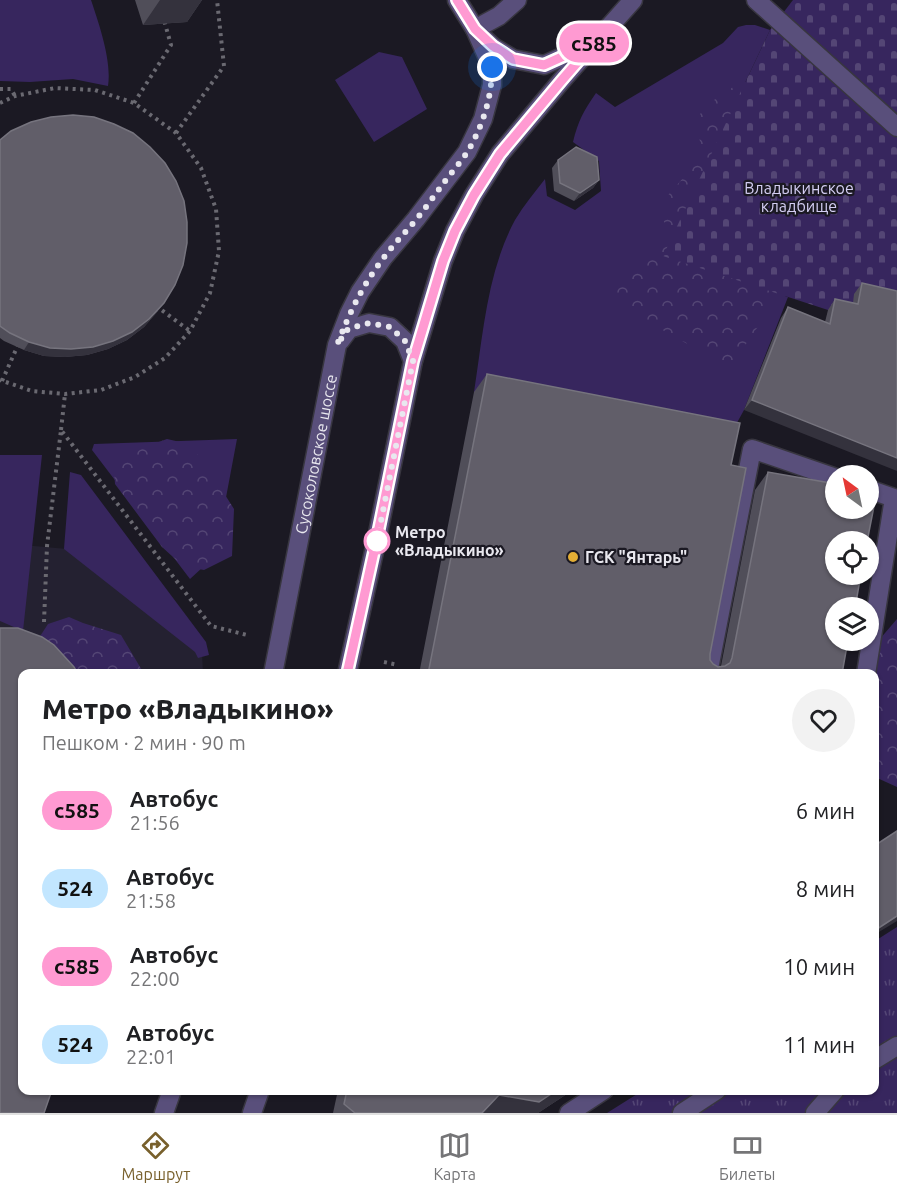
<!DOCTYPE html>
<html lang="ru">
<meta charset="utf-8">
<style>
:root{--surface:#fff;--page:#f2f2f2;--text:#202124;--muted:#757577;--line:#e0e0e0;--accent:#78602c}
body{margin:0;font-family:Ubuntu,sans-serif;background:var(--page);color:var(--text);height:100vh;display:flex;flex-direction:column;font-size:22px;white-space:nowrap}
*{box-sizing:border-box;margin:0}
p{font-size:20px;color:var(--muted)}
.icon{flex:none;width:33px;height:33px;fill:none;stroke:currentColor;stroke-width:2;stroke-linecap:round;stroke-linejoin:round}
.map{position:relative;flex:1;overflow:hidden}
.details{position:absolute;left:18px;top:669px;width:861px;height:426px;display:flex;flex-direction:column;background:var(--surface);border-radius:12px;box-shadow:0 2px 4px #0004}
.details>*{flex:none}
.badge{padding:0 12px;border-radius:20px;font-size:21px;line-height:39px}
.needle{width:39px;rotate:327deg}
.buttons{position:absolute;left:825px;top:465px;display:grid;gap:12px}
.buttons a{display:grid;place-items:center;width:54px;height:54px;border-radius:50%;background:var(--surface);box-shadow:0 2px 4px #0004;font-size:30px}
.you{position:absolute;width:30px;height:30px;margin:-15px;border:4px solid #fff;border-radius:50%;background:#1a73e8;box-shadow:0 0 0 9px #1a73e833}
.map>.badge{position:absolute;translate:-50% -50%;box-shadow:0 0 0 3px #fff}
.round{display:grid;place-items:center;flex:none;width:63px;height:63px;border-radius:32px;background:var(--page)}
.overview{display:flex;align-items:center;justify-content:space-between;height:102px;padding:0 24px}
h1{font-size:28px;font-weight:800;line-height:45px}
ul{padding:0;list-style:none}
li{display:flex;align-items:center;gap:18px;height:78px;padding:0 24px}
li div{flex:1}
li b{display:block;font-size:22px}
li em{font-style:normal}
li .badge{min-width:66px;font-weight:700;text-align:center}
.tab-bar{display:flex;justify-content:space-around;align-items:center;height:84px;border-top:2px solid var(--line);background:var(--surface);font-size:16px;color:var(--muted)}
.tab-bar a{display:grid;justify-items:center;gap:3px}
.tab-bar .active{color:var(--accent)}
.map>svg:first-child{display:block}
.built{fill:#242131}
.grass{fill:#37265e}
.forest{fill:url(#forest-crowns)}
.cemetery{fill:url(#cemetery-stones)}
.park{fill:url(#park-tufts)}
.lines{fill:none;stroke-linecap:round;stroke-linejoin:round}
.minor-casing{stroke:#383640;stroke-width:21}
.path{stroke:#6a6971;stroke-width:4;stroke-dasharray:3 4.5;stroke-linecap:butt}
.minor{stroke:#594f7b;stroke-width:18}
.wall{fill:#504e59}
.shaded-wall{fill:#34323d}
.building{fill:#615e69;stroke:#76747e;stroke-width:1.5}
.line-casing{stroke:#fff;stroke-width:14}
.line{stroke:#ff9ad2;stroke-width:9}
.walk{stroke:#e9e8ef;stroke-width:6;stroke-dasharray:0 10.8}
.stop-dot{fill:#fff;stroke:#ff9ad2;stroke-width:3}
.poi-dot{fill:#e3ae35;stroke:#1b1923;stroke-width:2}
.labels{text-anchor:middle;stroke-width:4.5;stroke-linejoin:round;paint-order:stroke}
.park-label{font-size:16px;fill:#d4cef3;stroke:#1b1923}
.street-label{font-size:16px;fill:#e9e8ef;stroke:#1b1923}
.stop-label{font-size:16px;font-weight:bold;fill:#e9e8ef;stroke:#1b1923;text-anchor:start}
.poi-label{font-size:16px;font-weight:bold;fill:#e9e8ef;stroke:#1b1923;text-anchor:start}
</style>
<div class="map">
<svg width="897" height="1113" viewBox="0 0 897 1113">
<defs>
<pattern id="forest-crowns" width="20" height="18" patternUnits="userSpaceOnUse" patternTransform="scale(1.5)"><rect width="20" height="18" fill="#37265e"/><path d="M2 6a3 3 0 1 1 6 0M12 15a3 3 0 1 1 6 0" fill="none" stroke="#544675"/></pattern>
<pattern id="cemetery-stones" width="16" height="16" patternUnits="userSpaceOnUse" patternTransform="scale(1.5)"><rect width="16" height="16" fill="#37265e"/><path d="M2 7V4a2 2 0 0 1 4 0v3zM10 15v-3a2 2 0 0 1 4 0v3z" fill="#544675"/></pattern>
<pattern id="park-tufts" width="24" height="20" patternUnits="userSpaceOnUse" patternTransform="scale(1.5)"><rect width="24" height="20" fill="#37265e"/><path d="M3 7l-1-3M5 7V3M7 7l1-3M15 17l-1-3M17 17v-4M19 17l1-3" fill="none" stroke="#544675"/></pattern>
</defs>
<rect width="100%" height="100%" fill="#1b1923"/>
<path class="built" d="M 12,544 L 78,550 L 202,652 L 203,673 L 22,674 L 22,1090 L 0,1113 L 0,548 Z"/>
<path class="grass" d="M 0,0 L 91,0 C 99,24 112,61 108,86 L 73,79 L 30,82 L 0,81 Z
M 746,25 L 755,25 L 770,30 L 663,256 L 788,297 L 744,410 L 727,441 L 474,392 C 483,335 487,272 515,220 C 524,205 535,192 545,179 L 547,196 L 575,210 L 601,191 L 599,161 L 573,142 C 578,121 584,110 596,93 L 615,107 L 723,43 L 738,27 Z
M 379,52 L 402,57 L 427,109 L 374,142 L 335,80 Z
M 237,439 L 215,556 L 190,579 L 92,450 L 94,444 Z
M 0,455 L 42,455 L 23,631 L 0,621 Z
M 70,472 L 81,475 L 206,642 L 209,655 L 198,658 L 195,652 L 64,549 Z"/>
<path class="forest" d="M 750,81 L 798,286 L 772,306 L 746,344 L 742,355 L 732,363 L 718,361 L 632,313 L 616,293 L 616,281 L 652,252 L 664,240 L 666,227 L 662,216 L 663,201 L 697,162 L 701,151 L 698,126 L 700,114 L 714,100 L 739,83 Z
M 167,439 L 180,442 L 201,457 L 234,509 L 232,556 L 204,570 L 183,566 L 162,547 L 115,484 L 114,471 C 130,452 144,447 167,439 Z
M 69,617 L 83,623 L 121,635 L 143,672 L 142,674 L 57,673 L 37,641 L 48,624 Z
M 897,619 L 897,787 L 875,777 L 874,674 L 879,640 Z"/>
<path class="cemetery" d="M 793,0 L 897,0 L 897,303 L 850,315 L 828,310 L 663,256 L 770,30 Z"/>
<path class="park" d="M 897,927 L 897,1113 L 607,1113 L 642,1091 L 874,1090 L 875,941 Z"/>
<g class="lines">
<g class="minor-casing">
<g id="minor">
<path d="M 756,0 L 897,127"/>
<path d="M 475,29 L 499,16 L 517,0"/>
<path d="M 480,35 L 493,47 L 513,59 L 544,65 L 589,45"/>
<path d="M 340,341 L 349,329 L 369,323 L 390,327 L 405,341 L 413,361"/>
<path id="s1" d="M 273,674 L 337,345 L 349,314 L 360,292 L 383,258 L 416,219 L 467,152 L 483,119 L 492,85 L 492,67 L 475,29 L 457,0"/>
<path d="M 347,674 L 377,538 L 413,361 L 443,261 L 455,231 L 474,195 L 500,154 L 562,80 L 633,0"/>
<path d="M 708,674 L 752,449 L 836,478"/>
<path d="M 866,674 L 894,498 L 868,489"/>
<path d="M 874,1060 L 897,1046"/>
<path d="M 164,1113 L 172,1090"/>
<path d="M 252,1113 L 260,1090"/>
<path d="M 569,1113 L 604,1090"/>
<path d="M 682,1113 L 717,1090"/>
<path d="M 815,1113 L 835,1090"/>
</g>
</g>
<path class="path" d="M 0,89 L 11,89 L 15,96
M 0,103 L 15,96 L 55,88 L 95,90 L 134,103 L 176,133 L 201,168 L 216,209 L 219,251 L 210,293 L 190,331 L 165,358 L 135,377 L 101,390 L 65,394 L 32,391 L 0,380
M 134,103 L 171,45 L 164,20
M 176,133 L 224,66 L 217,0
M 156,306 L 190,331
M 2,381 L 18,345
M 61,430 L 65,394
M 44,622 L 47,546 L 61,430 L 211,626 L 247,635
M 384,662 L 398,665"/>
<use href="#minor" class="minor"/>
</g>
<path class="wall" d="M 135,0 L 202,0 L 187,22 L 143,25 Z
M 0,140 L 158,311 L 144,327 L 127,340 L 108,349 L 87,355 L 65,357 L 44,356 L 24,350 L 4,341 L 0,338 Z
M 558,160 L 599,180 L 593,188 L 574,201 L 554,191 L 552,168 Z
M 862,283 L 897,291 L 744,410 L 781,318 L 788,307 L 825,322 L 828,310 L 835,299 L 853,303 L 854,294 Z
M 487,374 L 731,465 L 710,654 L 710,660 L 713,664 L 718,667 L 721,666 L 755,490 L 768,472 L 842,674 L 419,674 L 474,392 Z
M 338,1090 L 573,1090 L 538,1113 L 333,1113 Z"/>
<path class="shaded-wall" d="M 160,0 L 202,0 L 187,22 L 143,25 Z
M 599,180 L 593,188 L 574,201 L 580,193 Z
M 164,303 L 158,311 L 144,327 L 127,340 L 108,349 L 87,355 L 65,357 L 44,356 L 24,350 L 29,342 Z
M 752,400 L 897,458 L 897,471 L 744,410 Z
M 897,916 L 897,921 L 874,935 L 874,931 Z
M 557,1090 L 573,1090 L 538,1113 L 482,1113 L 499,1095 Z"/>
<path class="building" d="M 73,115 L 94,117 L 114,124 L 133,133 L 150,147 L 165,163 L 176,181 L 184,201 L 187,222 L 187,243 L 183,265 L 175,285 L 164,303 L 149,319 L 132,332 L 113,341 L 93,347 L 71,349 L 50,348 L 29,342 L 10,333 L 0,326 L 0,140 L 11,131 L 31,122 L 51,117 Z
M 576,147 L 597,157 L 599,180 L 580,193 L 560,183 L 558,160 Z
M 862,283 L 897,291 L 897,458 L 752,400 L 788,307 L 830,324 L 835,299 L 858,304 Z
M 487,374 L 740,423 L 731,465 L 746,468 L 710,654 L 710,660 L 713,664 L 718,667 L 725,666 L 730,663 L 732,658 L 768,472 L 836,484 L 836,508 L 868,508 L 868,490 L 877,491 L 867,542 L 836,542 L 836,574 L 861,574 L 855,608 L 836,608 L 836,640 L 848,640 L 842,674 L 428,674 Z
M 0,628 L 18,628 L 42,637 L 54,645 L 74,667 L 78,674 L 22,674 L 22,1090 L 52,1090 L 44,1113 L 0,1113 Z
M 897,831 L 897,916 L 874,931 L 874,846 Z
M 347,1090 L 557,1090 L 539,1102 L 499,1095 L 482,1113 L 355,1113 L 344,1104 Z"/>
<g class="lines">
<g class="line-casing">
<path id="line" d="M 347,674 L 377,538 L 413,361 L 443,261 L 455,231 L 474,195 L 500,154 L 562,80 L 595,42 L 544,65 L 513,59 L 493,46 L 475,29 L 457,0"/>
</g>
<use href="#line" class="line"/>
<path class="walk" d="M 377,541 L 413,361 L 405,341 L 390,327 L 369,323 L 348,329 L 337,345 C 350,312 361,288 382,260 C 392,246 404,234 415,221 C 425,209 434,196 443,184 C 451,173 461,162 468,151 C 483,125 492,97 492,67"/>
</g>
<circle class="stop-dot" cx="377" cy="541" r="12"/>
<circle class="poi-dot" cx="573" cy="557" r="6"/>
<g class="labels">
<g class="park-label">
<text x="799" y="194">Владыкинское<tspan x="799" dy="18">кладбище</tspan></text>
</g>
<g class="street-label">
<text dy="6" stroke="none"><textPath href="#s1" startOffset="224">Сусоколовское шоссе</textPath></text>
</g>
<g class="stop-label">
<text x="395" y="538">Метро<tspan x="395" dy="18">«Владыкино»</tspan></text>
</g>
<g class="poi-label">
<text x="585" y="563">ГСК "Янтарь"</text>
</g>
</g>
</svg>
<div class="buttons">
<a><svg class="needle" viewBox="-14 -14 28 28"><path d="M0-13l5 13h-10z" fill="#e53935"/><path d="M0 13l5-13h-10z" fill="#757577"/></svg></a>
<a><svg class="icon" aria-label="locate" viewBox="0 0 24 24"><circle cx="12" cy="12" r="6"/><path d="M12 2v4M12 18v4M2 12h4M18 12h4"/></svg></a>
<a><svg class="icon" aria-label="layers" viewBox="0 0 24 24"><path d="M12 4l9 5-9 5-9-5zM3 14l9 5 9-5"/></svg></a>
</div>
<div class="you" style="left:492px;top:67px"></div>
<b class="badge" style="left:594px;top:43px;background:#ff9ad2;color:#111">с585</b>
<section class="details">
<div class="overview"><div><h1>Метро «Владыкино»</h1><p>Пешком · 2 мин · 90 m</p></div><a class="round"><svg class="icon" aria-label="heart" viewBox="0 0 24 24"><path d="M12 20l-8-8c-3-5 5-10 8-4 3-6 11-1 8 4z"/></svg></a></div>
<ul>
<li><span class="badge" style="background:#ff9ad2;color:#111">с585</span><div><b>Автобус</b><p>21:56</p></div><em>6 мин</em></li>
<li><span class="badge" style="background:#c2e6ff;color:#111">524</span><div><b>Автобус</b><p>21:58</p></div><em>8 мин</em></li>
<li><span class="badge" style="background:#ff9ad2;color:#111">с585</span><div><b>Автобус</b><p>22:00</p></div><em>10 мин</em></li>
<li><span class="badge" style="background:#c2e6ff;color:#111">524</span><div><b>Автобус</b><p>22:01</p></div><em>11 мин</em></li>
</ul>
</section>
</div>
<nav class="tab-bar">
<a class="active"><svg class="icon" aria-label="directions" viewBox="0 0 24 24"><path d="M12 3l9 9-9 9-9-9zM9 14v-3h6M13 9l2 2-2 2"/></svg>Маршрут</a>
<a><svg class="icon" aria-label="map" viewBox="0 0 24 24"><path d="M3 6l6-2 6 2 6-2v14l-6 2-6-2-6 2zM9 4v14M15 6v14"/></svg>Карта</a>
<a><svg class="icon" aria-label="tickets" viewBox="0 0 24 24"><path d="M3 7h18v10H3zM15 7v10"/></svg>Билеты</a>
</nav>
